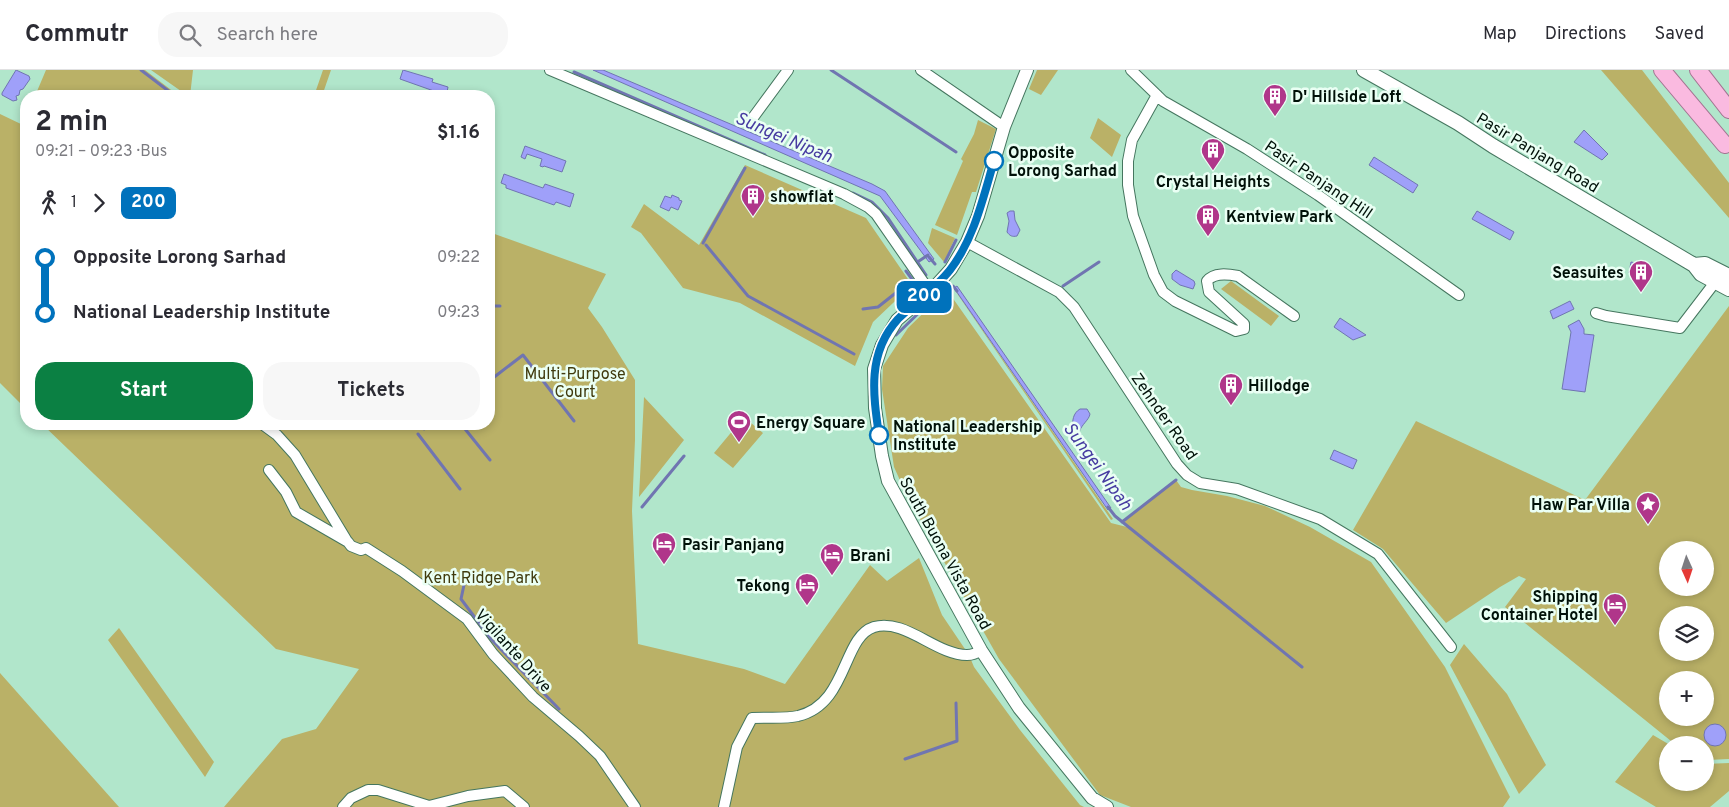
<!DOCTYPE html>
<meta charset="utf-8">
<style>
:root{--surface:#fff;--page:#f7f7f7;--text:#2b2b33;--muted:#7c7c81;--line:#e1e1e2;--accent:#0b8043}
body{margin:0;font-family:Overpass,sans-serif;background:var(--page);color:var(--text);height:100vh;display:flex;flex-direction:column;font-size:19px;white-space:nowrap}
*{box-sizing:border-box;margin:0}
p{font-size:16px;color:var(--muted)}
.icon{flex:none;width:28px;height:28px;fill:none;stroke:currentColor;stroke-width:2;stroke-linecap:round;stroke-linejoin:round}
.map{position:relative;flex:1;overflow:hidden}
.details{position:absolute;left:20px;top:20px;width:475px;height:340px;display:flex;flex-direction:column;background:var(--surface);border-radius:20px;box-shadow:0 2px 8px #0003}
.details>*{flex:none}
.badge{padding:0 10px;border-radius:8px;font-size:18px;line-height:32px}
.needle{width:32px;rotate:177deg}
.controls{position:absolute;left:1659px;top:471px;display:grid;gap:10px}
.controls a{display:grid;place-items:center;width:55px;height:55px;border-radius:50%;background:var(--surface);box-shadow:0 2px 8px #0003;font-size:25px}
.map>.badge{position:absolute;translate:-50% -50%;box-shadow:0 0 0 2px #fff}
.legs{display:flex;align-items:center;gap:8px;height:55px;padding:0 15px;font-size:16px}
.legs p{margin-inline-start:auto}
.headline{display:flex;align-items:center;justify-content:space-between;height:85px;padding:0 15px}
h1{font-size:28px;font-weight:700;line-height:38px}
.action{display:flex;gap:10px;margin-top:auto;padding:10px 15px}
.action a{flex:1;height:58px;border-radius:20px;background:var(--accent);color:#fff;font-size:20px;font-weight:700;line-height:58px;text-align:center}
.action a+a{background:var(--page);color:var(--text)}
ul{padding:0 15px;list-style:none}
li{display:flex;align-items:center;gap:18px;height:55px;font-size:19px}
li i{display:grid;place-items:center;width:8px;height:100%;margin:0 6px;background:currentColor}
li i::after{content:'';width:12px;height:12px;margin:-6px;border:4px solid;border-radius:50%;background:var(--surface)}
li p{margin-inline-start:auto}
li:first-child i{background:linear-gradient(#0000 50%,currentColor 0)}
li:last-child i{background:linear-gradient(currentColor 50%,#0000 0)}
header{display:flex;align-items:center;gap:30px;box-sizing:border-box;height:70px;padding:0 25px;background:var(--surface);border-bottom:1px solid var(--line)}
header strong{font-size:24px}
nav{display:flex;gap:28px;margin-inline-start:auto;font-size:18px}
.search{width:350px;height:45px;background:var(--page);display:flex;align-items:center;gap:12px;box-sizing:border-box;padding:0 18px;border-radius:20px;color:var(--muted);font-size:19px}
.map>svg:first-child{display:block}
.green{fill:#bab167;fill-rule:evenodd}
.water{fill:#9fa0f9;stroke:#7075b1}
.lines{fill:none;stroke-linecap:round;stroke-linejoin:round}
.stream{stroke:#7075b1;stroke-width:3}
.minor-casing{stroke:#45765f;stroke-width:12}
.tertiary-casing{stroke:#45765f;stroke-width:14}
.secondary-casing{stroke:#45765f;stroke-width:16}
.trunk-casing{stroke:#a27390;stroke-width:18}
.minor{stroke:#fff;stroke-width:10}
.tertiary{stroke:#fff;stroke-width:12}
.secondary{stroke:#fff;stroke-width:14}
.trunk{stroke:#fabae0;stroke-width:16}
.line-1-casing{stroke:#fff;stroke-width:11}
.line-1{stroke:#0072bc;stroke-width:8}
.stop-1-dot{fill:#fff;stroke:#0072bc;stroke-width:2.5}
.labels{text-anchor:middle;stroke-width:5;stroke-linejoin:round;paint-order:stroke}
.poi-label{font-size:16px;font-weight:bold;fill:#011109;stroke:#eafff4;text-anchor:start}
.stop-label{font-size:16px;font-weight:bold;fill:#011109;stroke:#eafff4;text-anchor:start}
.street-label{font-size:16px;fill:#011109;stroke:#eafff4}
.park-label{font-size:16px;fill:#403a0d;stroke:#eafff4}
.water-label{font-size:18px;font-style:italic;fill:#473ca1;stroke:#eafff4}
</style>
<header>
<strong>Commutr</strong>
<div class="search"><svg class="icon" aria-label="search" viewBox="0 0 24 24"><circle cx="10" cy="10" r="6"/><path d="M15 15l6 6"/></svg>Search here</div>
<nav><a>Map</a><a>Directions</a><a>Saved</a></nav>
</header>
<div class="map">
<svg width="1729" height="737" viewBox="0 0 1729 737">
<rect width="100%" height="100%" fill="#b1e6cb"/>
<path class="green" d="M 46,0 L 145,0 L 179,26 L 35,26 Z
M 151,0 L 193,0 L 190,26 L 188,26 Z
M 323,0 L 331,0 L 322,26 L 314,26 Z
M 1037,0 L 1058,0 L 1041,25 L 1029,19 Z
M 1601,0 L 1642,0 L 1729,113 L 1729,148 Z
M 0,44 L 23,55 L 26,47 L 26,339 L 0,313 Z
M 1098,48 L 1121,65 L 1112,87 L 1090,68 Z
M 978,50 L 996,59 L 976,122 L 972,122 L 957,165 L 935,155 L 963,91 L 961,89 L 974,64 Z
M 745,95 L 866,148 L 912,215 L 873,252 L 855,296 L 740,233 L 683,218 L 641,163 L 631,157 L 644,134 L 699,175 Z
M 932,158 L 955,168 L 944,192 L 928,173 Z
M 489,162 L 606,204 L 588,238 L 602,257 L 635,310 L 635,370 L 632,441 L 638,574 L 744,599 L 785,614 L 870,495 L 887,511 L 919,488 L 942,545 L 969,585 L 974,597 L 1020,660 L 1080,735 L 1084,737 L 224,737 L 282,669 L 316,659 L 359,599 L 276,579 L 42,354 L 489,354 Z
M 1231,211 L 1279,246 L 1271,256 L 1221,219 Z
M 952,216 L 953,217 L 1113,449 L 1111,450 Z
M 947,220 L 1111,453 L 1131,458 L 1124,453 L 1126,450 L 1176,410 L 1181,417 L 1192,420 L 1227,426 L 1265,436 L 1310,457 L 1371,492 L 1445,597 L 1510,727 L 1503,737 L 1131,737 L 1100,725 L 999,589 L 907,426 L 894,397 L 882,319 L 883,296 L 908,258 Z
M 1729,236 L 1729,689 L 1707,690 L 1705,689 L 1705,675 L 1679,675 L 1671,671 L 1505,537 L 1526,509 L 1519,506 L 1500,517 L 1446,553 L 1383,479 L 1353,460 L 1416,351 L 1585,430 ZM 1668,480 L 1705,480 L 1705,518 L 1668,518 ZM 1668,545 L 1705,545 L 1705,582 L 1668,582 ZM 1668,610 L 1705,610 L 1705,648 L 1668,648 Z
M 644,327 L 684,370 L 639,427 Z
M 744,347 L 763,363 L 733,398 L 714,383 Z
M 119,558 L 214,692 L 205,707 L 108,570 Z
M 1464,574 L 1507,624 L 1546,695 L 1519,724 L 1450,595 Z
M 0,603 L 119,737 L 0,737 Z
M 1653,665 L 1670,675 L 1668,675 L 1668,712 L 1705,712 L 1705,694 L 1729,693 L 1729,721 L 1710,737 L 1656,737 L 1615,712 Z"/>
<path class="water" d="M 16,0 L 29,6 L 30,9 L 23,19 L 20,20 L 19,25 L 16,26 L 17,30 L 13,31 L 2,25 L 2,23 Z
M 403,0 L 433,9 L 432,12 L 448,17 L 447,22 L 459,26 L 448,26 L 400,9 Z
M 593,0 L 603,0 L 872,114 L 885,121 L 934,189 L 929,192 L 880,126 Z
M 1584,60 L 1608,84 L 1602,90 L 1574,72 Z
M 525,76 L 566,91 L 562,102 L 544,96 L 543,97 L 540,96 L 542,89 L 527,84 L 525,89 L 521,87 Z
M 1374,87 L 1418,115 L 1413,123 L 1369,95 Z
M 504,104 L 543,118 L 545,114 L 574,124 L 570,137 L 556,132 L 554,135 L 506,118 L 506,115 L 501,113 Z
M 672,125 L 679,128 L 679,130 L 682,131 L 678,140 L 671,137 L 669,141 L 660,137 L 665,126 L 671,128 Z
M 1010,141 L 1014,141 L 1015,150 L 1020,160 L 1017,166 C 1012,167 1010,166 1007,162 L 1009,151 L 1007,143 Z
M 1477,141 L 1514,162 L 1510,170 L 1472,149 Z
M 1631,192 L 1651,196 L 1649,206 L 1629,203 Z
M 1176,200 L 1194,211 L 1195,214 L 1193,219 L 1180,215 L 1172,209 L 1172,204 Z
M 957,216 L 1111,438 L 1108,440 L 954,218 Z
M 1570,231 L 1574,239 L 1553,249 L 1550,241 Z
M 1340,248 L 1366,265 L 1353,270 L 1334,257 Z
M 1579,250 L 1584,259 L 1584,264 L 1594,265 L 1585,322 L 1562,319 L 1571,262 L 1568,256 Z
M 1080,339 L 1087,339 L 1090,344 C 1089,350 1082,354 1079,362 L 1073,358 C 1072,351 1073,343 1080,339 Z
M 1334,380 L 1357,390 L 1353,399 L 1330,389 Z
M1704 665a11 11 0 1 1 22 0a11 11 0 1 1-22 0Z"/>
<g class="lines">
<path class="stream" d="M 141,0 L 175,26
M 831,0 L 956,82
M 574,2 L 765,85
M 853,123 L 872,132 L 888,148 L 926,205
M 703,173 L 745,98
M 706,175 L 748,226 L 854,284
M 929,187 L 935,194
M 919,191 L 928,185
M 945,192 L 956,170
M 906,201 L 917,216
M 1063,216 L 1099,192
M 929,233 L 953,216 L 957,221
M 489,236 L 500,236
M 863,239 L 878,237 L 912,210
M 896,265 L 929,233
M 493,308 L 523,285 L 574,351
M 461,354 L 490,390
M 424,359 L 431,354
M 418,364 L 460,419
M 642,437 L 684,386
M 1108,437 L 1115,446 L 1302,597
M 1122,452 L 1176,410
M 472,507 L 475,504
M 464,515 L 461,529 L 491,569 L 559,639
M 905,689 L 957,671 L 956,633"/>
<g class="minor-casing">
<path id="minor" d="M 550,0 L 844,124 L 868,137 L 876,144 L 926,216 L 931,221
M 921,0 L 1004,57
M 1131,0 L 1163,31 L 1247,79 L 1318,125 L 1459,225
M 1157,25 L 1132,70 L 1128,91 L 1128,115 L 1133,146 L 1154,205 L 1163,222 L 1175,231 L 1236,261 L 1244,259 L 1244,254 L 1209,222 L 1207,211 C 1214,202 1228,204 1238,206 L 1294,246
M 752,49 L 788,0
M 967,172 L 1059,222 L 1074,237 L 1177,394 L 1187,405 L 1200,413 L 1237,419 L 1320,449 L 1378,484 L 1451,577
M 1596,243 L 1606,246 L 1680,258 L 1719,207
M 262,354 L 277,365 L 295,385 L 347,471
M 269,400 L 286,422 L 296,442 L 348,472 L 351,476 L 361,480 L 366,478 L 402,501 L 467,549 L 493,584 L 533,627 L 579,666 L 600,686 L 635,737
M 343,737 L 351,728 L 368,720 L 378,720 L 429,736 L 468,726 L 505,721 L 524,737
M 724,737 L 737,677 L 752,648 C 767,647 784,649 798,646 C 848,634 842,567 874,557 C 905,548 936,585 967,585 C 972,585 977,583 981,580"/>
</g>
<g class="tertiary-casing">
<path id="tertiary" d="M 1027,0 L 1004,57 L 978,146 L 967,172 L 951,199 L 931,221 L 897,250 L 882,275 L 874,299 L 875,338 L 882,386 L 888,411 L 981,580 L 1019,638 L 1092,728 L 1107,737"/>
</g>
<g class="secondary-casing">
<path id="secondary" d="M 1364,0 L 1458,53 L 1493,76 L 1694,195 L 1701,204 L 1729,219
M 1694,195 L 1705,194 L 1729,206"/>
</g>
<g class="trunk-casing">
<path id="trunk" d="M 1662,0 L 1725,75
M 1698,0 L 1729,40"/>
</g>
<use href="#minor" class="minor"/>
<use href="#tertiary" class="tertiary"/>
<use href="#secondary" class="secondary"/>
<use href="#trunk" class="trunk"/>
</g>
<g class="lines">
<g class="line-1-casing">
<path id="line-1" d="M 879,365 C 873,324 867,283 898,249 C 915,232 935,219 950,200 C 974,169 983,128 994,91"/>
</g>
<use href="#line-1" class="line-1"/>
</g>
<defs>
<g id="building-pin" transform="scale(1.25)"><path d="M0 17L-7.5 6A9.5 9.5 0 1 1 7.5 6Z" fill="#b0368a" stroke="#eafff4"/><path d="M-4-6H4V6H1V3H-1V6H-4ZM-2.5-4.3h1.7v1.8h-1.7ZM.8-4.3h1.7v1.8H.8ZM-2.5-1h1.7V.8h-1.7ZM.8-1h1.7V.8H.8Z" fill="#fff"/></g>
<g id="stadium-pin" transform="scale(1.25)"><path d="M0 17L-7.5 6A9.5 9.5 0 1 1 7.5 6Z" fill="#b0368a" stroke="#eafff4"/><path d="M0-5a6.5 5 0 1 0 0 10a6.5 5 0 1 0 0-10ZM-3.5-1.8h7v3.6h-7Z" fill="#fff"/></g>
<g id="sight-pin" transform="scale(1.25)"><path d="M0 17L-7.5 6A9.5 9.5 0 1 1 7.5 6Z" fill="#b0368a" stroke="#eafff4"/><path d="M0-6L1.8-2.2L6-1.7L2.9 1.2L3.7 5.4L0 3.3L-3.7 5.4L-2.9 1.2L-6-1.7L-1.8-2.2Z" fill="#fff"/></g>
<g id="hotel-pin" transform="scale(1.25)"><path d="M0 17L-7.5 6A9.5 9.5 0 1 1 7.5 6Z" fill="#b0368a" stroke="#eafff4"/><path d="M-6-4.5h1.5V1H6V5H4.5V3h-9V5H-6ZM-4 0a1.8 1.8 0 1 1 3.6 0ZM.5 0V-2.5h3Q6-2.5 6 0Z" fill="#fff"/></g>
</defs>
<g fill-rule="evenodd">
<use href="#building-pin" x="1275" y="26"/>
<use href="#building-pin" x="1213" y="80"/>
<use href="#building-pin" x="753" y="126"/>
<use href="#building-pin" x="1208" y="146"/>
<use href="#building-pin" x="1641" y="202"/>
<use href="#building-pin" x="1231" y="315"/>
<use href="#stadium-pin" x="739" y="352"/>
<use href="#sight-pin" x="1648" y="434"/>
<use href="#hotel-pin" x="664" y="474"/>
<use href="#hotel-pin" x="832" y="485"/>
<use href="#hotel-pin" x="807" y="515"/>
<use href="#hotel-pin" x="1615" y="535"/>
</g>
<g class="stop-1-dot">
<circle cx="994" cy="91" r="9"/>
<circle cx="879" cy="365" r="9"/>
</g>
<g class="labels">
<g class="poi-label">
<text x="1292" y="32">D' Hillside Loft</text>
<text x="1213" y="117" text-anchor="middle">Crystal Heights</text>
<text x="770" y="132">showflat</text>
<text x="1226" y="152">Kentview Park</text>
<text x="1624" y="208" text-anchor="end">Seasuites</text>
<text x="1248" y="321">Hillodge</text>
<text x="756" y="358">Energy Square</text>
<text x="1630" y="440" text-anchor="end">Haw Par Villa</text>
<text x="682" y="480">Pasir Panjang</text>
<text x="850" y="491">Brani</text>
<text x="790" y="521" text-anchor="end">Tekong</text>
<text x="1598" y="532" text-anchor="end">Shipping<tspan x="1598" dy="18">Container Hotel</tspan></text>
</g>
<g class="stop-label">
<text x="1008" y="88">Opposite<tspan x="1008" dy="18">Lorong Sarhad</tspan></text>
<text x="893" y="362">National Leadership<tspan x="893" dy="18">Institute</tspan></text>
</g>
<g class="street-label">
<text transform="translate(1538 82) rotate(31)" y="6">Pasir Panjang Road</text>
<text transform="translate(1319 109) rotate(34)" y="6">Pasir Panjang Hill</text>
<text transform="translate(1165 346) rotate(55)" y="6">Zehnder Road</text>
<text transform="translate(946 483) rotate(61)" y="6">South Buona Vista Road</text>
<text transform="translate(514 580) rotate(48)" y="6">Vigilante Drive</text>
</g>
<g class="park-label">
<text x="575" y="309">Multi-Purpose<tspan x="575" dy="18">Court</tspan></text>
<text x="481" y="513">Kent Ridge Park</text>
</g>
<g class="water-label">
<text transform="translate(784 67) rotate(23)" y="6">Sungei Nipah</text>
<text transform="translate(1098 396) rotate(54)" y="6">Sungei Nipah</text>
</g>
</g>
</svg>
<div class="controls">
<a><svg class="needle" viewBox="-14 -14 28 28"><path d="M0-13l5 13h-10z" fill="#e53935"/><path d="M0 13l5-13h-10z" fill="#7c7c81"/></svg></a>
<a><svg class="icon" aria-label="layers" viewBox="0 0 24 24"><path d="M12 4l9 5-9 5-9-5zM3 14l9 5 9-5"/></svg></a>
<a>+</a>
<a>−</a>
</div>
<b class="badge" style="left:924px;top:227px;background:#0072bc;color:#fff">200</b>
<section class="details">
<div class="headline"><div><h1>2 min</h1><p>09:21 – 09:23 · Bus</p></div><b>$1.16</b></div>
<div class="legs"><svg class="icon" aria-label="walk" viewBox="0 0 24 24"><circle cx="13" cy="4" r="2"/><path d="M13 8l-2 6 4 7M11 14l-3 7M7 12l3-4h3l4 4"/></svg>1<svg class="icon" aria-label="forward" viewBox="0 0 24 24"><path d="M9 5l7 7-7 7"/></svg><b class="badge" style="background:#0072bc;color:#fff">200</b></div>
<ul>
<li><i style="color:#0072bc"></i><b>Opposite Lorong Sarhad</b><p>09:22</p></li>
<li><i style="color:#0072bc"></i><b>National Leadership Institute</b><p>09:23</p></li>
</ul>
<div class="action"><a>Start</a><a>Tickets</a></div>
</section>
</div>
